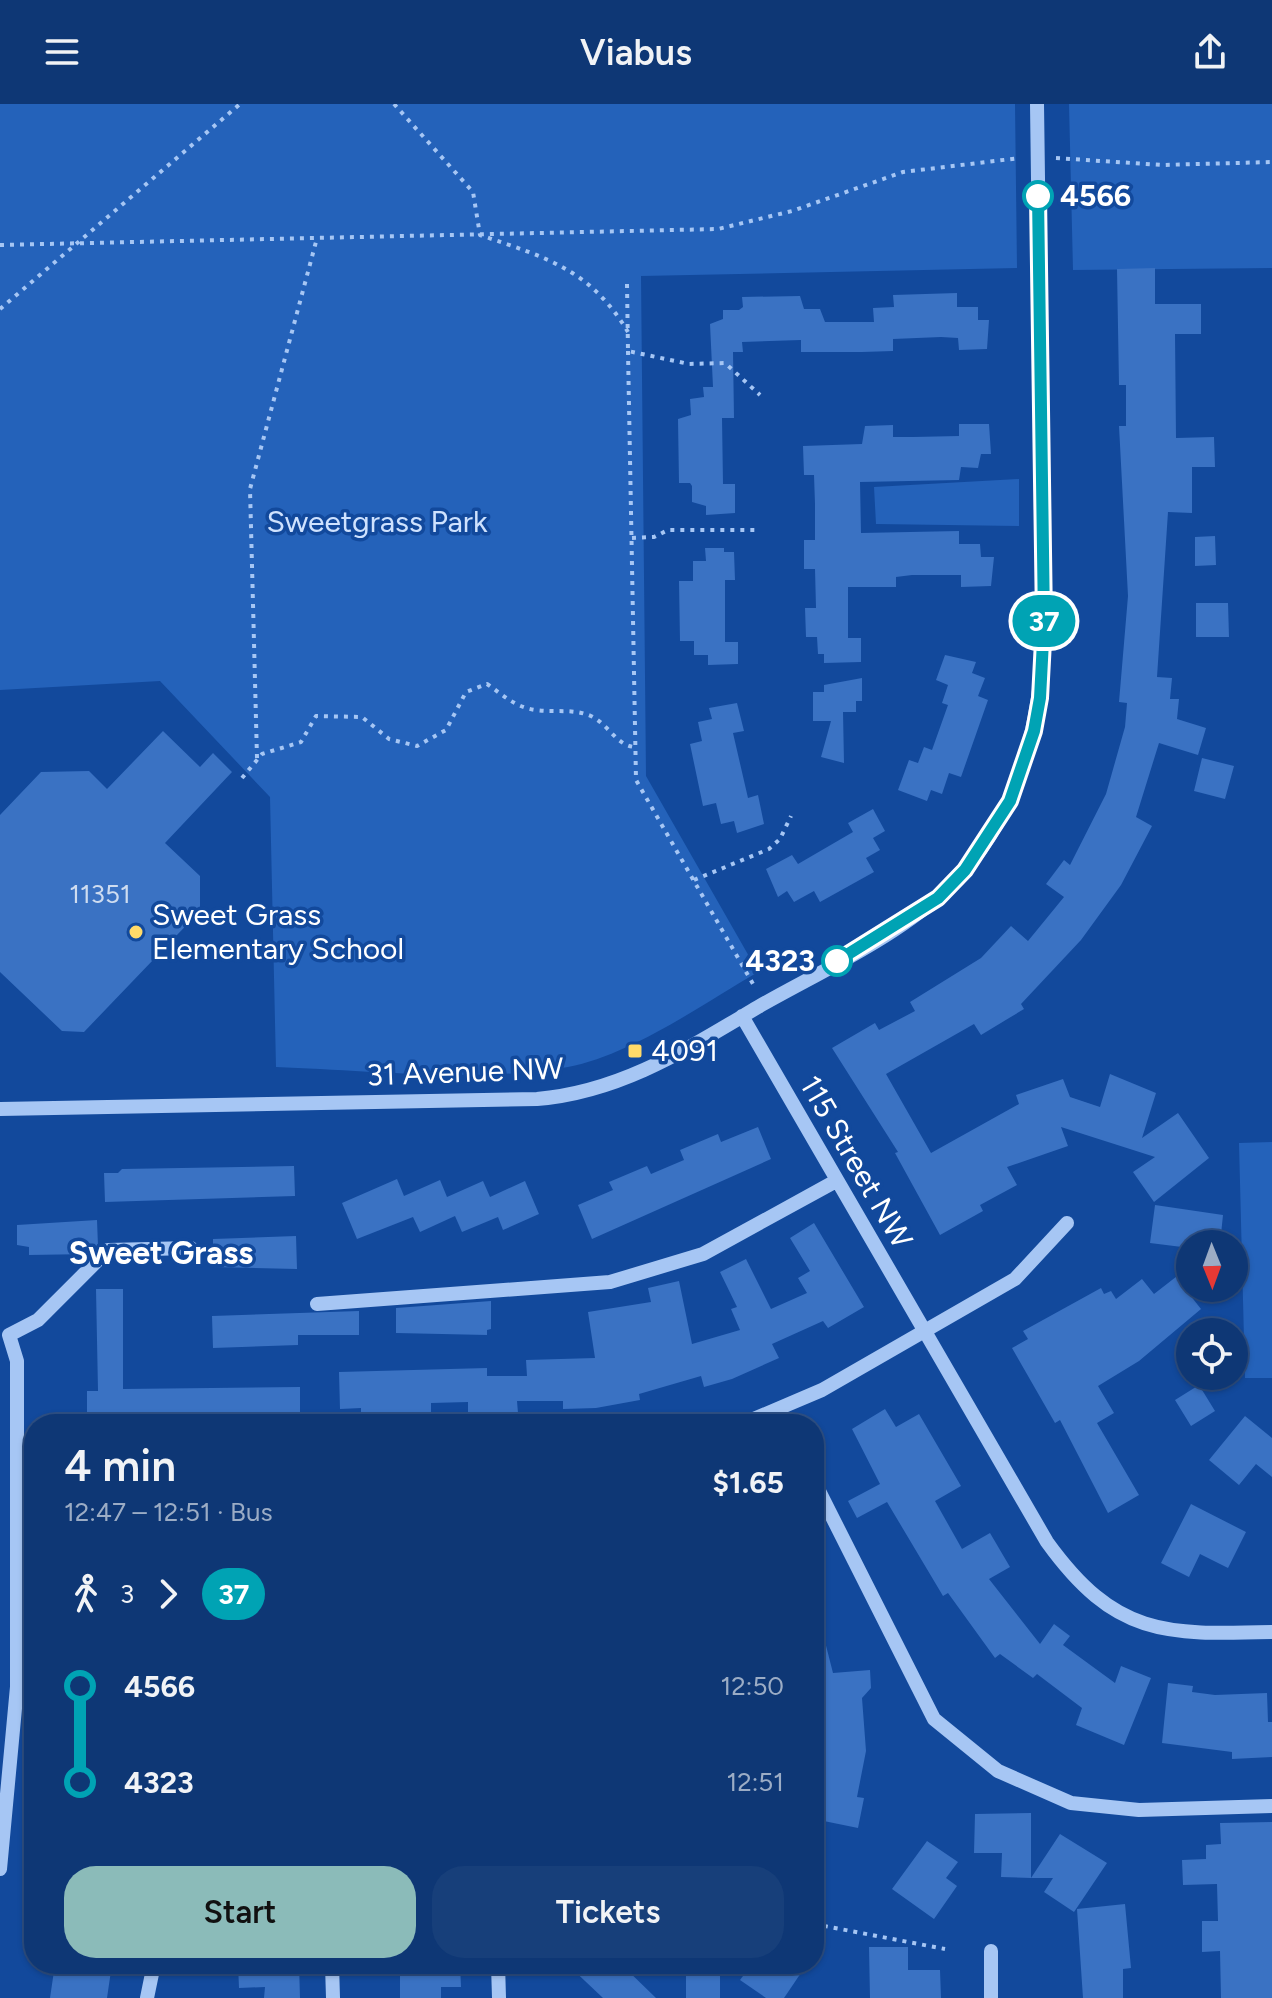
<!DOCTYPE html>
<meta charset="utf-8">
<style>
:root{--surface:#0e3775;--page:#173f7a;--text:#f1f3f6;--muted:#9bacc5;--line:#2e5187;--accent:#8bbbb9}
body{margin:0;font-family:Figtree,sans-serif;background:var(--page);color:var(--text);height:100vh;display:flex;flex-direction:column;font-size:30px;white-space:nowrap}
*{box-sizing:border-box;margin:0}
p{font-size:26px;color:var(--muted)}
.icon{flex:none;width:44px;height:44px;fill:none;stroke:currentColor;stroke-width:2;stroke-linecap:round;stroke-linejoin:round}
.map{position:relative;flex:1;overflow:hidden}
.details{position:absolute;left:24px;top:1310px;width:800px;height:560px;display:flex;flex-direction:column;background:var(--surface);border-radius:32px;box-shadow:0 2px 6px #0004,0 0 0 2px var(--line)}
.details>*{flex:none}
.badge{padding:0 16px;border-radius:26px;font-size:28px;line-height:52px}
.needle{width:52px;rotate:179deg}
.controls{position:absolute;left:1176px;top:1126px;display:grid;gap:16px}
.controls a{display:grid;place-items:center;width:72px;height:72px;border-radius:50%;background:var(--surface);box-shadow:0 2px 6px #0004,0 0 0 2px var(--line);font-size:40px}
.map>.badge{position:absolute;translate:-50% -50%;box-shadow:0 0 0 4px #fff}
.legs{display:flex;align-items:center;gap:12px;height:88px;padding:0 40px;font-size:26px}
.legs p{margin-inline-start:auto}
.summary{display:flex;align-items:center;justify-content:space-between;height:136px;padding:0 40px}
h1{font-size:44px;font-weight:600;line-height:60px}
.cta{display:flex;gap:16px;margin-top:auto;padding:16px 40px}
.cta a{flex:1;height:92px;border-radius:32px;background:var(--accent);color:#111;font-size:32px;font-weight:600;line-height:92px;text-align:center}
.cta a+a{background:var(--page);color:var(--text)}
ul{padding:0 40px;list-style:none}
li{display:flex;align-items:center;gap:28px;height:96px;font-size:30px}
li i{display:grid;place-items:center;width:12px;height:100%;margin:0 10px;background:currentColor}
li i::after{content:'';width:20px;height:20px;margin:-10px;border:6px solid;border-radius:50%;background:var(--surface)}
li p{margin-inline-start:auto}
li:first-child i{background:linear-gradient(#0000 50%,currentColor 0)}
li:last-child i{background:linear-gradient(currentColor 50%,#0000 0)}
header{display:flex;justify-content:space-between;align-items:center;height:104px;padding:0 40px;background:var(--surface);font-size:36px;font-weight:600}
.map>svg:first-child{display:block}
.green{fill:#2462ba}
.building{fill:#3a72c3}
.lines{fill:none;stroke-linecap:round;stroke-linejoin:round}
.path{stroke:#a6c6f4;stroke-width:4;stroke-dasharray:4 6;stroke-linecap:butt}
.minor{stroke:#a6c6f4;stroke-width:14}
.line-1-casing{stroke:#fff;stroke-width:18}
.line-1{stroke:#00a3b4;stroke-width:12}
.stop-1-dot{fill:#fff;stroke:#00a3b4;stroke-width:4}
.poi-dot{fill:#ffda69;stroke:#12499c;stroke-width:3}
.labels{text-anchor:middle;stroke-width:7;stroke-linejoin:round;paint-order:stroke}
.number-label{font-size:26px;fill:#cedcf0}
.stop-label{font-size:30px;font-weight:bold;fill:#fff;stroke:#12499c;text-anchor:start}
.park-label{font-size:30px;fill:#cfe2fe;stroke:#12499c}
.poi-label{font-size:30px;fill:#fff;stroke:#12499c;text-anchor:start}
.street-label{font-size:30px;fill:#fff;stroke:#12499c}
.neighbourhood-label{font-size:32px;font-weight:bold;fill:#fff;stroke:#12499c}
</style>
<header><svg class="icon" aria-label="menu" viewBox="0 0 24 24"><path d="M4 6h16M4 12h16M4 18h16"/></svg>Viabus<svg class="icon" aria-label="share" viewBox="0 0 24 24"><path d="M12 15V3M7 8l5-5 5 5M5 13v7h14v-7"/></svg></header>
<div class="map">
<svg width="1272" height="1894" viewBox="0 0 1272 1894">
<rect width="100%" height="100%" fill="#12499c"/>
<path class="green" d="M 0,0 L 1015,0 L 1017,164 L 641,172 L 646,672 L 758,868 C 703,900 631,951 568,963 C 482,979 365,966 276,963 L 270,693 L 160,577 L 0,586 Z
M 1069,0 L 1272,0 L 1272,164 L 1073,166 Z
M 1019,375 L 1019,422 L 876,420 L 874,383 Z
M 1272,1038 L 1272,1274 L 1245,1274 L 1239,1039 Z"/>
<path class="building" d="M 1155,164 L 1155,200 L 1201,200 L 1201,230 L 1175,230 L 1176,334 L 1214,333 L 1215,363 L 1192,363 L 1192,409 L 1168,408 L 1157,573 L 1172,574 L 1170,595 L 1179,595 L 1177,615 L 1206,624 L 1198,651 L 1159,639 L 1136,713 L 1152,722 L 1121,781 L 1081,836 L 1021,900 L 1024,905 L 981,931 L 974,920 L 886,970 L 931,1049 L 1019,1000 L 1016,991 L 1063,975 L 1070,993 L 1100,1003 L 1110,970 L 1156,989 L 1142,1034 L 1178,1009 L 1209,1054 L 1154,1098 L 1133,1068 L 1155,1053 L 1061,1023 L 1068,1042 L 1007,1063 L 1017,1081 L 980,1101 L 983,1107 L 940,1131 L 895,1049 L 898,1048 L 832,944 L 875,919 L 879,926 L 915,907 L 910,898 L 981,854 L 1011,822 L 1028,837 L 1064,793 L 1046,780 L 1064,756 L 1070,761 L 1106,690 L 1125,623 L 1127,599 L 1119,598 L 1128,492 L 1119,322 L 1126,322 L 1126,281 L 1119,281 L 1117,165 Z
M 957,189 L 957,203 L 978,203 L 978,216 L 989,216 L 987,245 L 959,246 L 958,234 L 941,233 L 893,235 L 893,247 L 862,248 L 801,248 L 801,236 L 742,238 L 743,248 L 733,248 L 734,314 L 722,314 L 723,380 L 735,380 L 735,409 L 706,411 L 706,402 L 692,398 L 692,382 L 690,379 L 679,379 L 678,315 L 691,311 L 690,295 L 704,293 L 703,283 L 713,283 L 710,220 L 723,215 L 723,206 L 739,206 L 743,203 L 742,193 L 800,192 L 804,205 L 820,205 L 825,218 L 874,218 L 873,204 L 894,203 L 893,191 Z
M 959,320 L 989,320 L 991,350 L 981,350 L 978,364 L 961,363 L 959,376 L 860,378 L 861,429 L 959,427 L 959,440 L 980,440 L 981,453 L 994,453 L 991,482 L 961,483 L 961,471 L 912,471 L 896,473 L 896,483 L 848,483 L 848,534 L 861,534 L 861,558 L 824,559 L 824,550 L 818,550 L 817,533 L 806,533 L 805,504 L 816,504 L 815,465 L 804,465 L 804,436 L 815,436 L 815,400 L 814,371 L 804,371 L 803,342 L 862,340 L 865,322 L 893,321 L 893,333 L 913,333 L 959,332 Z
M 1215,432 L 1216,461 L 1195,462 L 1195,433 Z
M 705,444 L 724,444 L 724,448 L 734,448 L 735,476 L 725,476 L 725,538 L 738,538 L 738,560 L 708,561 L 708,551 L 694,551 L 694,537 L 680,537 L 679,477 L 693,477 L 693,457 L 706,457 Z
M 1196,499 L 1228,499 L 1229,533 L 1196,533 Z
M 945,551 L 976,558 L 972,569 L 985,574 L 978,592 L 988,596 L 961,673 L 949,669 L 942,690 L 931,686 L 927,697 L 898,686 L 909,656 L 918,659 L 924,643 L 932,646 L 948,601 L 942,599 L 948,581 L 936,576 Z
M 862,574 L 862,597 L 856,597 L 856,608 L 843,608 L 844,659 L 821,653 L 831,617 L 813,617 L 813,588 L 824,588 L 824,581 Z
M 737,599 L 744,627 L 733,629 L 748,694 L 758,691 L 764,720 L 737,729 L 734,717 L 721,720 L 716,699 L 703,702 L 690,640 L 702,637 L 698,618 L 712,615 L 709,604 Z
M 163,627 L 200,663 L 213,649 L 232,668 L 165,739 L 200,772 L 200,807 L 84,928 L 62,927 L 0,868 L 0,711 L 41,668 L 89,667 L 107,685 Z
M 1202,654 L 1234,662 L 1225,695 L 1194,687 Z
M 873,705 L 885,727 L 873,734 L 880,746 L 866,754 L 874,768 L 820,798 L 814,787 L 794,798 L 787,787 L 778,793 L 766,765 L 792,751 L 798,760 L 853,728 L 848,719 Z
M 758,1023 L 771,1055 L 592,1135 L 578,1101 L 613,1086 L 609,1078 L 647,1062 L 651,1070 L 684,1056 L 680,1046 L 718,1030 L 721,1038 Z
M 294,1062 L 295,1092 L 105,1098 L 104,1069 L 118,1069 L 122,1065 Z
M 397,1075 L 404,1092 L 440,1076 L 447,1093 L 483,1077 L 490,1093 L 525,1077 L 539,1110 L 503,1126 L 498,1113 L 462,1128 L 455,1112 L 420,1128 L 413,1113 L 357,1135 L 342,1099 Z
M 1155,1101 L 1223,1111 L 1220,1140 L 1190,1140 L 1190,1144 L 1150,1139 Z
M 97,1116 L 98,1142 L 90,1150 L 29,1151 L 29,1143 L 17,1141 L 17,1121 Z
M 814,1119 L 864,1203 L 828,1224 L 823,1217 L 772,1240 L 779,1254 L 732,1275 L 704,1283 L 701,1272 L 639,1290 L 640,1296 L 596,1304 L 563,1305 L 563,1297 L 517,1297 L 518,1309 L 468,1310 L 468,1298 L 431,1299 L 431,1310 L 361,1311 L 361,1304 L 340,1305 L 339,1268 L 487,1264 L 487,1272 L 527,1272 L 526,1256 L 595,1254 L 588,1208 L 651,1198 L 648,1184 L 679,1177 L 692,1240 L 740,1226 L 731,1205 L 737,1203 L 720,1168 L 746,1155 L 771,1205 L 807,1189 L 798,1174 L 810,1167 L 790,1134 Z
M 296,1132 L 297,1165 L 213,1163 L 213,1135 Z
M 1190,1162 L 1190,1191 L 1201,1205 L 1139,1257 L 1098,1282 L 1114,1309 L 1097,1319 L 1139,1391 L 1108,1409 L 1060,1316 L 1055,1319 L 1012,1244 L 1028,1235 L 1023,1227 L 1101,1184 L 1104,1190 L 1111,1187 L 1116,1195 L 1142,1175 L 1154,1190 Z
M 96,1185 L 123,1185 L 123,1285 L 300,1283 L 300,1311 L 214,1314 L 214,1310 L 168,1310 L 168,1315 L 99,1318 L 99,1310 L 87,1310 L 87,1287 L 98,1287 Z
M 491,1197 L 491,1225 L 487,1226 L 487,1231 L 396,1229 L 396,1204 Z
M 359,1207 L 359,1231 L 298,1231 L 298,1241 L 213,1244 L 212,1212 Z
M 1199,1281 L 1215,1307 L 1191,1322 L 1175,1296 Z
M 885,1305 L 896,1323 L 919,1310 L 961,1382 L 935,1397 L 962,1445 L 990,1429 L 1010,1463 L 989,1475 L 1040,1540 L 1054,1520 L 1070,1532 L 1063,1541 L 1115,1579 L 1121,1562 L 1151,1574 L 1124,1641 L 1076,1621 L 1082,1604 L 1037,1570 L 1033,1574 L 1000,1550 L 995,1554 L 948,1489 L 943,1492 L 887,1398 L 857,1414 L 848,1397 L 880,1380 L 852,1325 Z
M 1245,1312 L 1272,1334 L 1272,1373 L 1256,1360 L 1239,1381 L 1209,1356 Z
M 1191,1400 L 1246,1428 L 1228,1464 L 1200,1450 L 1189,1473 L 1161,1459 Z
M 821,1522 L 833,1569 L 870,1566 L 871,1584 L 862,1594 L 866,1647 L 857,1693 L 864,1694 L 858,1724 L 814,1715 L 814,1523 Z
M 1168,1579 L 1193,1582 L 1192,1588 L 1215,1591 L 1267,1589 L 1268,1618 L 1272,1618 L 1272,1653 L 1232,1655 L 1232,1648 L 1162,1639 Z
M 1031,1709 L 1031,1774 L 1001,1773 L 1002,1749 L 974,1749 L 975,1710 Z
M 1272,1718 L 1272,1894 L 1221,1894 L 1220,1847 L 1202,1848 L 1202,1817 L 1218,1817 L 1217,1780 L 1183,1781 L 1182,1756 L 1206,1755 L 1206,1741 L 1221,1740 L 1220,1719 Z
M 1060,1730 L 1107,1759 L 1074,1808 L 1044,1788 L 1053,1774 L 1031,1774 Z
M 927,1737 L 958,1758 L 946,1774 L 957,1782 L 934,1815 L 892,1785 Z
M 1125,1800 L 1131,1864 L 1123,1865 L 1123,1894 L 1083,1894 L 1077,1805 Z
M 869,1843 L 908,1843 L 908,1866 L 940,1866 L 941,1894 L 870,1894 Z
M 55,1860 L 112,1860 L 107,1894 L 50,1894 Z
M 238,1860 L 299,1860 L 300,1894 L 264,1894 L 265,1883 L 239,1884 Z
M 400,1860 L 460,1860 L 461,1883 L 441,1883 L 441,1894 L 400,1894 Z
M 567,1860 L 621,1860 L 656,1894 L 603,1894 Z
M 752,1860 L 807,1860 L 784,1894 L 766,1894 L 740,1876 Z
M 686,1864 L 720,1864 L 720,1894 L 686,1894 Z"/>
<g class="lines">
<path class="path" d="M 394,0 L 473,88 L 480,131 C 547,154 590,165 628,228
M 1056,54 L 1162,61 L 1272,58
M 0,141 L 718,125 L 792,107 L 903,68 L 1020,54
M 627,180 L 628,247 L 689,260 L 725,259 L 760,291
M 0,205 L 240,0
M 628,247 L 636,676 L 753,880
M 632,434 L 654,433 L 668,426 L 757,426
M 257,654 L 250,385 L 317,134
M 242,674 L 262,650 L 301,638 L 316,612 L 362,613 L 389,635 L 417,642 L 446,626 L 466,588 L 487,580 C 503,591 515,603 535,606 C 555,609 572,604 591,612 C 608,620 617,642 635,643
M 694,776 L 769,745 L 780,735 L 791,712
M 814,1820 L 945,1845"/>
<path class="minor" d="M 742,912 L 1047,1438 C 1115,1532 1164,1531 1272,1528
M 0,1005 L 537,995 C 621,988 687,945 758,903 C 816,870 890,836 939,792 C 1019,721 1042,620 1044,518 L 1037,0
M 317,1200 L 610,1178 L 703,1150 L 836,1077
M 9,1231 L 38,1216 L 108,1146 L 191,1144
M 742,1320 L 822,1286 L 1015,1175 L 1067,1119
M 814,1377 L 934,1615 L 998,1667 L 1071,1699 L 1139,1706 L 1272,1702
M 0,1765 L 17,1583 L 17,1257 L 9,1231
M 991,1847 L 991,1894
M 332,1860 L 333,1894
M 498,1860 L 499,1894
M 147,1894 L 154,1860"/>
</g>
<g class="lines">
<g class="line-1-casing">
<path id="line-1" d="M 837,857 L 938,794 L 965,766 L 1010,697 L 1034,627 L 1040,594 L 1044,518 L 1038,92"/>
</g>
<use href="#line-1" class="line-1"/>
</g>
<g class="stop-1-dot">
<circle cx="1038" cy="92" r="14"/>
<circle cx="837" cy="857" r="14"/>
</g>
<g class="poi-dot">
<circle cx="136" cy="828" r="8"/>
<rect x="627" y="939" width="16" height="16" rx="4"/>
</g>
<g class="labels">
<g class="number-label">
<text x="100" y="799">11351</text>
</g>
<g class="stop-label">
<text x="1060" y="102">4566</text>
<text x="815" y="867" text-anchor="end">4323</text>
</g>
<g class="park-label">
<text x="377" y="428">Sweetgrass Park</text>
</g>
<g class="poi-label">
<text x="152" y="821">Sweet Grass<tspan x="152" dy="34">Elementary School</tspan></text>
<text x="651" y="957">4091</text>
</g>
<g class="street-label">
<text transform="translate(465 968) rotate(-2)" y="10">31 Avenue NW</text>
<text transform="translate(856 1058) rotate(60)" y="10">115 Street NW</text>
</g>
<g class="neighbourhood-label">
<text x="161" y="1160">Sweet Grass</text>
</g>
</g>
</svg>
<div class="controls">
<a><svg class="needle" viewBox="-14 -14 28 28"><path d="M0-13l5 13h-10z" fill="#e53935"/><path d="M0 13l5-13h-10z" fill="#9bacc5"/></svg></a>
<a><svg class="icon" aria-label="locate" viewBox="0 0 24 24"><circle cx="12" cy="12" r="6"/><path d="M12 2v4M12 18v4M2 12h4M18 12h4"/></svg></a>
</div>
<b class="badge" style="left:1044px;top:517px;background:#00a3b4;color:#fff">37</b>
<section class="details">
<div class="summary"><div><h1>4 min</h1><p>12:47 – 12:51 · Bus</p></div><b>$1.65</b></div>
<div class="legs"><svg class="icon" aria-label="walk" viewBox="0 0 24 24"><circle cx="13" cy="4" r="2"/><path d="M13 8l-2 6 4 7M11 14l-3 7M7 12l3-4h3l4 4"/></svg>3<svg class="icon" aria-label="forward" viewBox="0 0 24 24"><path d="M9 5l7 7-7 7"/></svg><b class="badge" style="background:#00a3b4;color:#fff">37</b></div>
<ul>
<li><i style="color:#00a3b4"></i><b>4566</b><p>12:50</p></li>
<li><i style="color:#00a3b4"></i><b>4323</b><p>12:51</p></li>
</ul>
<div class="cta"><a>Start</a><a>Tickets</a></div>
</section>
</div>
